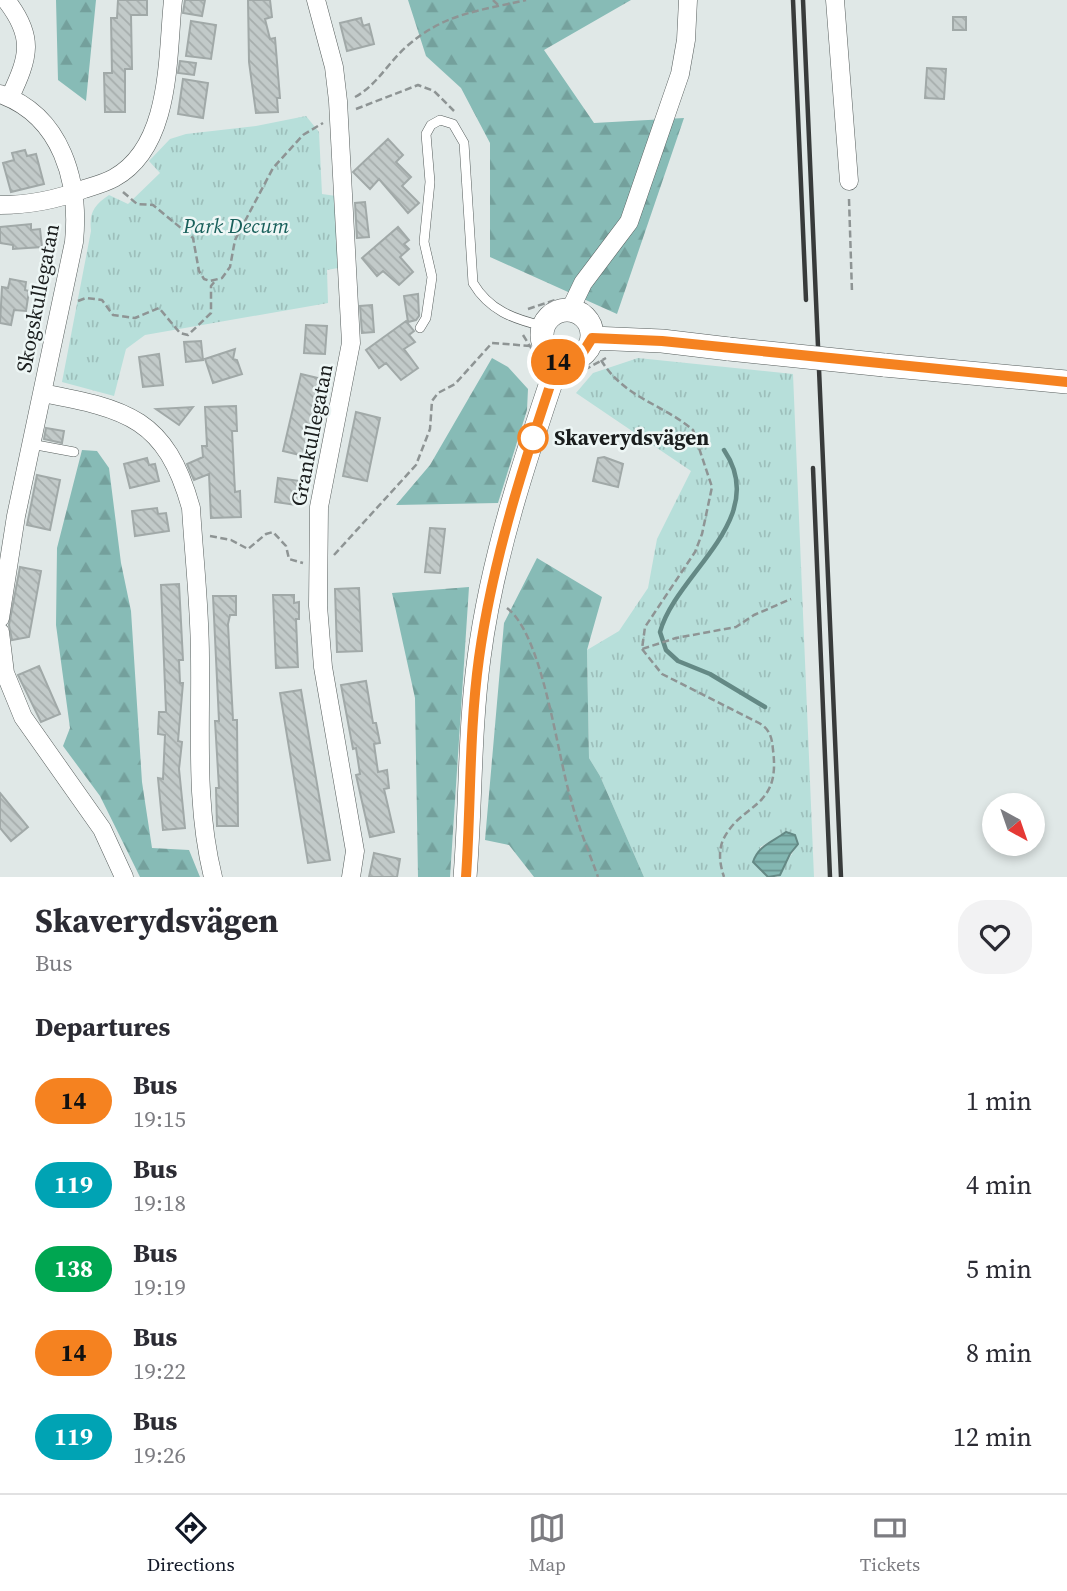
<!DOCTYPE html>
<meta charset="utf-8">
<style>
:root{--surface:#fff;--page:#f2f2f3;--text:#2b2b33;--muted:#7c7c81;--line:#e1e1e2;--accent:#111827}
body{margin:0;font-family:"Source Serif 4",serif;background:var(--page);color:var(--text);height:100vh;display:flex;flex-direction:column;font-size:26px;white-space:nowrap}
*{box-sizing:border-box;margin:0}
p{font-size:23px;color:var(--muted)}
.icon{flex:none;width:38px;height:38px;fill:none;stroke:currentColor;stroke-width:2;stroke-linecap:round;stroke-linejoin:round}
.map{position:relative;height:877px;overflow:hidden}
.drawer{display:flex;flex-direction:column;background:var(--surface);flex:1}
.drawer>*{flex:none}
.badge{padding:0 14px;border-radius:23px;font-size:24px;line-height:46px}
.needle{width:46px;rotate:140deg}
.fabs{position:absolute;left:982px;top:793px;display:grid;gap:14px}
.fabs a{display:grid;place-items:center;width:63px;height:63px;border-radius:50%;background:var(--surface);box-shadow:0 4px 10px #0003;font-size:35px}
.map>.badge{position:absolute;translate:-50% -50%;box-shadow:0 0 0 4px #fff}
h2{padding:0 35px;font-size:26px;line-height:63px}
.round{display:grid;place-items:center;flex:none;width:74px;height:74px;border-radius:28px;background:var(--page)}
.headline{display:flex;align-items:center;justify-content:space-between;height:119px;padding:0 35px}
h1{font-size:33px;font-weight:700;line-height:52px}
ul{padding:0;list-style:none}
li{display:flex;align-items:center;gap:21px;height:84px;padding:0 35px}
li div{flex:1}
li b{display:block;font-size:26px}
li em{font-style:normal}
li .badge{min-width:77px;font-weight:700;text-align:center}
.tab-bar{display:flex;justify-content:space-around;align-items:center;height:98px;border-top:2px solid var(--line);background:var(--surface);font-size:19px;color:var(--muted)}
.tab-bar a{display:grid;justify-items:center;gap:4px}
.tab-bar .active{color:var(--accent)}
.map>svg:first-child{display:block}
.grass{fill:url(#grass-tufts)}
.forest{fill:url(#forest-firs)}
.water{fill:url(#water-rules);stroke:#648985;stroke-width:2}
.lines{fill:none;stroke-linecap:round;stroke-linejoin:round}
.stream{stroke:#648985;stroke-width:4.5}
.building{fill:url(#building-back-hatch);stroke:#a1a9a8;stroke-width:2}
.service-casing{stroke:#575e5d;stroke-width:10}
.minor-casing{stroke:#575e5d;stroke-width:19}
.tertiary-casing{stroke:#575e5d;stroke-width:24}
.path{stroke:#8e9494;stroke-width:2.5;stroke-dasharray:7 3.5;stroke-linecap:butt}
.service{stroke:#fff;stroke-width:9}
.minor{stroke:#fff;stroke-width:18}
.tertiary{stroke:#fff;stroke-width:23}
.rail{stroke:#383b3b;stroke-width:4.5}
.tertiary-bridge-casing{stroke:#575e5d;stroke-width:24;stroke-linecap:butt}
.tertiary-bridge{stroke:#fff;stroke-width:23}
.line-casing{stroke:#fff;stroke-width:16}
.line{stroke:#f58220;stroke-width:10}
.stop-dot{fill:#fff;stroke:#f58220;stroke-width:3.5}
.labels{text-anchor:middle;stroke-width:5;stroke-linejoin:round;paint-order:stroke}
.park-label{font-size:21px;font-style:italic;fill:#19605b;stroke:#edf6f5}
.street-label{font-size:21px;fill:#1a1d1d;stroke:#edf6f5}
.stop-label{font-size:21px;font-weight:bold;fill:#1a1d1d;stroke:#edf6f5;text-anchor:start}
</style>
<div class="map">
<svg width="1067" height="877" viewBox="0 0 1067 877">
<defs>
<pattern id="grass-tufts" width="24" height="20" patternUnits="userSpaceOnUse" patternTransform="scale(1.75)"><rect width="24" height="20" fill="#b7dfda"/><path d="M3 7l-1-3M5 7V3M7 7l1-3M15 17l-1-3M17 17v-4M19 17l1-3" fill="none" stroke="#9dbfbb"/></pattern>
<pattern id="forest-firs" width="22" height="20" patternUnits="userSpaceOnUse" patternTransform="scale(1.75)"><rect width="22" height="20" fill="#87bbb6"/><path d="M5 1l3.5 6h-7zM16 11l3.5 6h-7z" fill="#74a09c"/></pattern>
<pattern id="water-rules" width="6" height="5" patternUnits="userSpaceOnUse" patternTransform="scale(1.75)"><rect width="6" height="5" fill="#83b7b2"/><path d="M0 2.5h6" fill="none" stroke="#6a9490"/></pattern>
<pattern id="building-back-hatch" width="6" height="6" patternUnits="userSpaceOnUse" patternTransform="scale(1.75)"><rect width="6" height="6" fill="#c2cac9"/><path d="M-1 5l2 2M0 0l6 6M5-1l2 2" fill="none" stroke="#a6adac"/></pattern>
</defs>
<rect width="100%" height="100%" fill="#e0e8e7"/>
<path class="grass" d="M 306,116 L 319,132 L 322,194 L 336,196 L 338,268 L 327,270 L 328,303 L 145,335 L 126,349 L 114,396 L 62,382 L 91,231 C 89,213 94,205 109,195 L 128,204 L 160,173 L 149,161 L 170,139 L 186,134 L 256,126 Z
M 638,358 L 793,374 L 814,877 L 778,877 L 798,844 L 786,832 L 760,847 L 760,871 L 768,877 L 644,877 L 600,776 L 589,758 L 587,650 L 619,631 L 648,588 L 657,539 L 691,471 L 576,393 L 593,373 Z"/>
<path class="forest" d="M 56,0 L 96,0 L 86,101 L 58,80 Z
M 408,0 L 631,0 L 544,50 L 594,123 L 684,118 L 617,314 L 490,257 L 490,143 L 461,88 L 426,56 Z
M 492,358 L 508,367 L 528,389 L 527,410 L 498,503 L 396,505 L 430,465 Z
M 82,450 L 97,451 L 109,468 L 121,563 L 131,611 L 142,782 L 152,848 L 189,850 L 200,877 L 140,877 L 100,796 L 63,746 L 70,728 L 56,625 L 57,548 Z
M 537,558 L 602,597 L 587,650 L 589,758 L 600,776 L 644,877 L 534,877 L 509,845 L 485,840 L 504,623 Z
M 469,587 L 450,877 L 418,877 L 415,698 L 392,593 Z"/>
<path class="water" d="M 786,832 L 795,835 L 798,844 L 790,854 L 780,875 L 768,877 L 753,862 C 758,846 772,842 786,832 Z"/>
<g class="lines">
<path class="stream" d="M 724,450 C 771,519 676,573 660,632 L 666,650 L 678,661 L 710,674 L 765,707"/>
</g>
<path class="building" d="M 118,0 L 147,0 L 147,15 L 131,15 L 132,69 L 125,69 L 125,112 L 105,112 L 104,73 L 112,73 L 111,18 L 117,18 Z
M 185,0 L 205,0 L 202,16 L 183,13 Z
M 248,0 L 270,0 L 272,17 L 265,19 L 270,39 L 275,38 L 280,98 L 277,98 L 278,112 L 256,113 L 249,62 Z
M 953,17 L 966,17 L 966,30 L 953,30 Z
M 361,18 L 363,26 L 369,24 L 374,44 L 347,51 L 340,23 Z
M 191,21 L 216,25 L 211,59 L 186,56 Z
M 180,61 L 196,63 L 194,75 L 178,73 Z
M 927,68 L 946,69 L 944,99 L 925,98 Z
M 183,79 L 208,83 L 203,118 L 178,114 Z
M 388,139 L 403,155 L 396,162 L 411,177 L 402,186 L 419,203 L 408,213 L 379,179 L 370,189 L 353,172 Z
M 25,150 L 27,156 L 36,154 L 44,184 L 11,192 L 3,163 L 14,160 L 12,153 Z
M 365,202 L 369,237 L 357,238 L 355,203 Z
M 31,224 L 31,230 L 40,229 L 42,247 L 13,249 L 13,245 L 0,243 L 0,227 Z
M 398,227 L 409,240 L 404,244 L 409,249 L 400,257 L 413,272 L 399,285 L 383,271 L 377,276 L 362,258 Z
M 10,279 L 26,282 L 25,290 L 29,291 L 26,311 L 14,310 L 11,325 L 0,323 L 2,287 L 8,288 Z
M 418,294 L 419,316 L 416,320 L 408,322 L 404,296 Z
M 372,305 L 374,332 L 362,333 L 360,306 Z
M 406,321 L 414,331 L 409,335 L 415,342 L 404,349 L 418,368 L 401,380 L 386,363 L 379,368 L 366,350 Z
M 306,325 L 327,326 L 325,354 L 304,353 Z
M 201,341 L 203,360 L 186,362 L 184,342 Z
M 235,349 L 233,359 L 237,360 L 242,374 L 213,383 L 205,359 Z
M 159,354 L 163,385 L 143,387 L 139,357 Z
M 301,374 L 322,379 L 304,456 L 283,451 Z
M 236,406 L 237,431 L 232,431 L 235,492 L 240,491 L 241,517 L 211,518 L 209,474 L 194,480 L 187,464 L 203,457 L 202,446 L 207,446 L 205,407 Z
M 193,407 L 179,425 L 156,409 Z
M 356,412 L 380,418 L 367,481 L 343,476 Z
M 46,428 L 64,431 L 62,443 L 44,439 Z
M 604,457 L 623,464 L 618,487 L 593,481 L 598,458 Z
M 147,458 L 149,465 L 155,464 L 159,481 L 130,488 L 124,464 Z
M 37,475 L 60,480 L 50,530 L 27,525 Z
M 278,478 L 300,481 L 297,505 L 275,502 Z
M 157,508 L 158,514 L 166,513 L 169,531 L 135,536 L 132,511 Z
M 430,528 L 445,529 L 440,573 L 425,572 Z
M 20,567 L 41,571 L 29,637 L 12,640 L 9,625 Z
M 179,584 L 183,660 L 179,660 L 180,683 L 183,683 L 178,741 L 182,742 L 179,769 L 185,828 L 163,830 L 158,778 L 163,779 L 165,735 L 158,734 L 159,712 L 166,712 L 161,585 Z
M 359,588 L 362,651 L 337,652 L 335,589 Z
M 273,595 L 294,595 L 294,603 L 299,602 L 299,619 L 296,619 L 298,667 L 276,668 Z
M 213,596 L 236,596 L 236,615 L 230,615 L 228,624 L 233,720 L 237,720 L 238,826 L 217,826 L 216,788 L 219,788 L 215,721 L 219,721 Z
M 39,666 L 60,714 L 41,722 L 18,675 Z
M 366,681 L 373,723 L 376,723 L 380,743 L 374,744 L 378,772 L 387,770 L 389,788 L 384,789 L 394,832 L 370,837 L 356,775 L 360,774 L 356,748 L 353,749 L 341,685 Z
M 301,690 L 330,860 L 308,863 L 280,693 Z
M 0,793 L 28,827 L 11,841 L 0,828 Z
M 374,853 L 400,859 L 397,877 L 369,877 Z"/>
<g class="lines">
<g class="service-casing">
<path id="service" d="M 420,328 L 426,318 L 432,277 L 424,242 L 430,182 L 426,134 L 431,125 L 440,120 L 453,124 L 464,143 L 473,283 C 489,310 513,319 543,326
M 31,444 L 74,452"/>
</g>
<g class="minor-casing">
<path id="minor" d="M 6,0 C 35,37 29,57 10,97
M 316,0 L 334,67 L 338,101 L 351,343 L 319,507 L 318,606 L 323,667 L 355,851 L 351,877
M 835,0 L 849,181
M 0,94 C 62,116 80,182 74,242 L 16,516 L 0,618
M 0,205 C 30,205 56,200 84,189 C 94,186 105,183 114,178 C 172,146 167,56 173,0
M 570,310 L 583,283 L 629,222 L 680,74 L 686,40 L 688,0
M 42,393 C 127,409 166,418 191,508 C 194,558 200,608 200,658 C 201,733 195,804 213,877
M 0,632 L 5,673 L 23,717 L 102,829 L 124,877"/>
</g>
<g class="tertiary-casing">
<path id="tertiary" d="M542 335a25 25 0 1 1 50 0a25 25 0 1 1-50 0Z
M 592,338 L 662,341 L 729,349
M 884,365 L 1067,382
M 465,877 C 471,804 469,731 479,658 C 492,557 526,456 559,359"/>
</g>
<path class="path" d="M 493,0 L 499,6
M 355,97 C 376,86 388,63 406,47 C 444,13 479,11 526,0
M 356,109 L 418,85 L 434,91 L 454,111
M 123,192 L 137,204 L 153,205 L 193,238 L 199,271 L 204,279 L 210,281 L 222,278 L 230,267 L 235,240 L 273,168 L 303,135 L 323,123
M 849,199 L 852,292
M 53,252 L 56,235
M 78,301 L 86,298 L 102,300 L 113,315 L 135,318 L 159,308 L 180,333 L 188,335 L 211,313 L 211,286 L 216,280
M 528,309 L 555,300
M 523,335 L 538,359
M 601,360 C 624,398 663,404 693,430 L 712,487 L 702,534 L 695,552 L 645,627 L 642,649 L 676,638 L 736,627 L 754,615 L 791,599
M 575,375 L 606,358
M 210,536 L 231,540 L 248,549 L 266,534 L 273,532 L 286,546 L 289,559 L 303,563
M 334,555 L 416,465 L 430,429 L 432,401 L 438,393 L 455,384 L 492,343 L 531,346
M 507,608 C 543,635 557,754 571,800 C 578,826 589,852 598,877
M 642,649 L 662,674 L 759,723 C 770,729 772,738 773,750 C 781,810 741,802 723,840 C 718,852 720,865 724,877"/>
<use href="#service" class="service"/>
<use href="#minor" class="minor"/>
<use href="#tertiary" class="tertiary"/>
<path class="rail" d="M 793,0 L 806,300
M 803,0 L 841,877
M 813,468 L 830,877"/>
<g class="tertiary-bridge-casing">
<path id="tertiary-bridge" d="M 729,349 L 884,365"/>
</g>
<use href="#tertiary-bridge" class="tertiary-bridge"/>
</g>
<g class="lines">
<g class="line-casing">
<path id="line" d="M 466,877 C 471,804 469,731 479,658 C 493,557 526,456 559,359 L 580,357 L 592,338 L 662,341 L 1067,382"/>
</g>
<use href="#line" class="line"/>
</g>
<circle class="stop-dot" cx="533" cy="438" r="14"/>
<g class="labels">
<g class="park-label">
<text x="236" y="233">Park Decum</text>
</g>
<g class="street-label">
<text transform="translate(38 298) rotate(-79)" y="7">Skogskullegatan</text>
<text transform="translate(312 435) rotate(-79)" y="7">Grankullegatan</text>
</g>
<g class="stop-label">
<text x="554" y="445">Skaverydsvägen</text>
</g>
</g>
</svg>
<div class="fabs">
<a><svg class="needle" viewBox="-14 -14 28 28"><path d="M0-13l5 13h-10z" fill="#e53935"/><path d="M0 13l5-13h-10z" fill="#7c7c81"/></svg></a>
</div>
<b class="badge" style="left:558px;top:362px;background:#f58220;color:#111">14</b>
</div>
<section class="drawer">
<div class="headline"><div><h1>Skaverydsvägen</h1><p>Bus</p></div><a class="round"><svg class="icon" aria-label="heart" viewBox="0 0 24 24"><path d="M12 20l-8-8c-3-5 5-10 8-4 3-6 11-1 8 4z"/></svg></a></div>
<h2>Departures</h2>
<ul>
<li><span class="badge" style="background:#f58220;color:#111">14</span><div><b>Bus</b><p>19:15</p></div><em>1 min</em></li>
<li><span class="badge" style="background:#00a3b4;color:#fff">119</span><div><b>Bus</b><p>19:18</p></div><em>4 min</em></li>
<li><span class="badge" style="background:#00a651;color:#fff">138</span><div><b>Bus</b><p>19:19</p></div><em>5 min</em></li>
<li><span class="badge" style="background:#f58220;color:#111">14</span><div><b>Bus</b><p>19:22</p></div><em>8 min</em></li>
<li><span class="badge" style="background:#00a3b4;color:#fff">119</span><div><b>Bus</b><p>19:26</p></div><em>12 min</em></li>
</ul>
</section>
<nav class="tab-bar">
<a class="active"><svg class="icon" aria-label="directions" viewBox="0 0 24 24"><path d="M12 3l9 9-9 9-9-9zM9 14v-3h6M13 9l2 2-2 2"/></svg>Directions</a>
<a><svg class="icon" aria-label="map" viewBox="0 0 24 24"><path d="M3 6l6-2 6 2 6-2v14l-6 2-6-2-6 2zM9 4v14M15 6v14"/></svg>Map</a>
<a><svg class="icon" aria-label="tickets" viewBox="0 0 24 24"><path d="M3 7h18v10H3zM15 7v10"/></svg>Tickets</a>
</nav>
